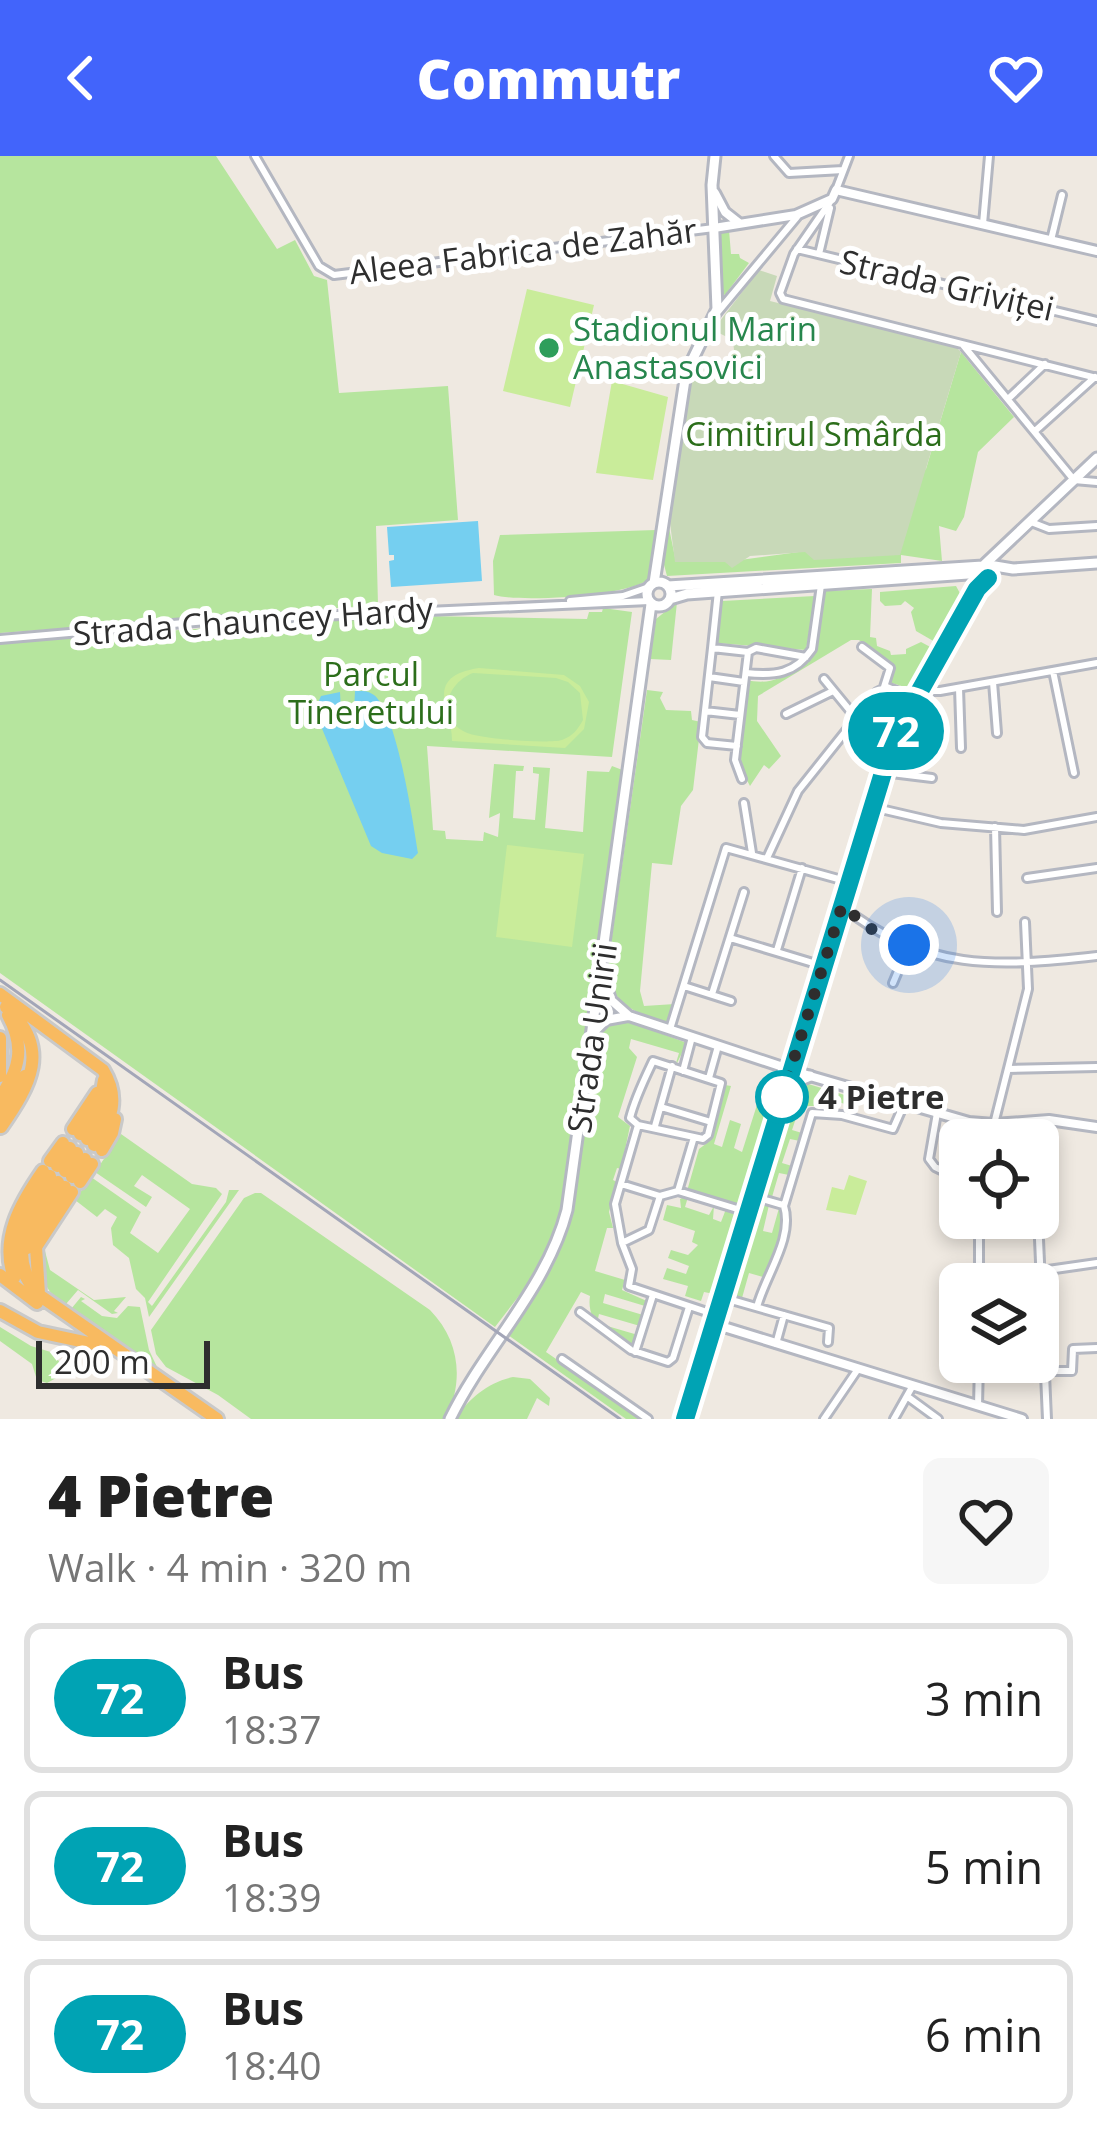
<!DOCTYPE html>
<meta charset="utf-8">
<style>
:root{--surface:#fff;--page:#f6f6f6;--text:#222;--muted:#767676;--line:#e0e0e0;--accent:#4264fb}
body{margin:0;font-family:"Open Sans",sans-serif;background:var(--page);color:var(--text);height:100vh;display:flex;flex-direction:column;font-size:45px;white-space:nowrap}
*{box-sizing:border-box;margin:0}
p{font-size:39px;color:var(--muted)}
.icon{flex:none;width:66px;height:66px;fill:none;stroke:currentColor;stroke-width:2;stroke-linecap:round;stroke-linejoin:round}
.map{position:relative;height:1263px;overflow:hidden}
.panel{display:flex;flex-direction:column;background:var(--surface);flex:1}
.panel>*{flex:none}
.badge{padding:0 24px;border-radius:39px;font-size:42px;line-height:78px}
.fabs{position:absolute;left:939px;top:963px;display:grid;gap:24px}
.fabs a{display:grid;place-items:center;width:120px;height:120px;border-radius:18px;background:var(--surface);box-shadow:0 6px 18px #0003;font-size:60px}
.scale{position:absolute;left:36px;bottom:30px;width:174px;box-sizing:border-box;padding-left:12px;border:6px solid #2e2e2e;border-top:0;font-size:33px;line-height:42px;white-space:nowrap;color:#2e2e2e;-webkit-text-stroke:9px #fff;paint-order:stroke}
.you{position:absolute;width:60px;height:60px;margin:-30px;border:9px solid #fff;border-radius:50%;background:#1a73e8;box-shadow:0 0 0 18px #1a73e833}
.map>.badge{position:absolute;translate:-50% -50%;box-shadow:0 0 0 6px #fff}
.round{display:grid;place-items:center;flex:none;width:126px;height:126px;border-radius:18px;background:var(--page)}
.headline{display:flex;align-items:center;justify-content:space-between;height:204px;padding:0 48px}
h1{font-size:57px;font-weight:800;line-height:90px}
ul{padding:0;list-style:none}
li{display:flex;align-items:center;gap:36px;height:150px;margin:0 24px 18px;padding:0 24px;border:6px solid var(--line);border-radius:18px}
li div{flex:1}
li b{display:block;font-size:45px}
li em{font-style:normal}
li .badge{min-width:132px;font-weight:700;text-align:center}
header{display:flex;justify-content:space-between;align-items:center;height:156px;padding:0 48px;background:var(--accent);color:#fff;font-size:54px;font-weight:800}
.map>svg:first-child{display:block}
.green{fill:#b6e59e}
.cemetery{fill:#c8d9b8}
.pitch{fill:#c9ec9a;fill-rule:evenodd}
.water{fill:#75cff0}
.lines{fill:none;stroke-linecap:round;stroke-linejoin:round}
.minor-casing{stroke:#b4b7c1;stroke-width:12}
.tertiary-casing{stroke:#b4b7c1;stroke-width:14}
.secondary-casing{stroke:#b4b7c1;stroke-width:15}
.trunk-casing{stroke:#c9c9c9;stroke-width:18}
.minor{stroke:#fff;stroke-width:6}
.tertiary{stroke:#fff;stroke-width:8}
.secondary{stroke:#fff;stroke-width:9}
.trunk{stroke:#f8ba60;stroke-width:12}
.rail{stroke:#a3a6b8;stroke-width:3}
.line-casing{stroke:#fff;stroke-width:27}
.line{stroke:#00a3b4;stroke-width:18}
.walk{stroke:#2e2e2e;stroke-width:12;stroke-dasharray:0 21.6}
.leisure-dot{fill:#2e9e5b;stroke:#fff;stroke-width:4.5}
.stop-dot{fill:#fff;stroke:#00a3b4;stroke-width:6}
.labels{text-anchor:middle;stroke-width:10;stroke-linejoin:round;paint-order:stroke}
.street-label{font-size:33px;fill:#2e2e2e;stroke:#fff}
.leisure-label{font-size:33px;fill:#27864d;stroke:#fff;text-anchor:start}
.park-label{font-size:33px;fill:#2c6e1b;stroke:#fff}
.stop-label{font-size:33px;font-weight:bold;fill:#2e2e2e;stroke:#fff;text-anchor:start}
</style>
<header><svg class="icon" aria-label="back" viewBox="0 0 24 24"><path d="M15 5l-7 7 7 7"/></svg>Commutr<svg class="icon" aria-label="heart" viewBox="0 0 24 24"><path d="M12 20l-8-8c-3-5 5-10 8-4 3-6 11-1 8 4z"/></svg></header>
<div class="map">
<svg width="1097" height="1263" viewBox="0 0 1097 1263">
<rect width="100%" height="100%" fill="#efe9e1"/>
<path class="green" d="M 0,0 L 216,0 L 277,93 L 295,84 L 314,120 L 327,124 L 339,237 L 448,230 L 458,364 L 376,370 L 378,449 L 0,477 Z
M 729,74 L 731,98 L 739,98 L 740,102 L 749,107 L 725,139 L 721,137 L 719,76 Z
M 961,196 L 1014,261 L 978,296 L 964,361 L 956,375 L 939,370 L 942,405 L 901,399 L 901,407 L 667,420 L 663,405 L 668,367 L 676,406 L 725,406 L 806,395 L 926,313 Z
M 656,374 L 651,422 C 631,440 520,447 494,439 L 493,405 L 500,379 Z
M 956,430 L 962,441 L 935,486 L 916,475 L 911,456 L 914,452 L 905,445 L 901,449 L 885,450 L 880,445 L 880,436 Z
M 872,433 L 870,481 L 876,482 L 877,490 L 890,495 L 891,499 L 906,498 L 906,493 L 921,486 L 936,494 L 914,534 L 889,526 L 892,511 L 859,484 L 851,484 L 758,540 L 757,565 L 781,600 L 769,613 L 764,609 L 750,630 L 738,607 L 750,527 L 747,524 C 755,526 769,527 779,522 C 827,499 817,483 823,435 Z
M 815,440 L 806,494 L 716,487 L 722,445 Z
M 677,446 L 671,504 L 650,503 L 656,463 Z
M 603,452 L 632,456 L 612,601 L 427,590 L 433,674 L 445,675 L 446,683 L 483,685 L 484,676 L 498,681 L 500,657 L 489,662 L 494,608 L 524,610 L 523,615 L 516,615 L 513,662 L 535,664 L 539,618 L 533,617 L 533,611 L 550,612 L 545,672 L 583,676 L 587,615 L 609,616 L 612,610 L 625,615 L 563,1054 L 538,1115 L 495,1171 L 0,817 L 0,487 L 333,463 L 424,460 L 587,463 L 589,456 L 602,456 Z
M 647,534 L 663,536 L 660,542 L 666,554 L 691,555 L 692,564 L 701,566 L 693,634 L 681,650 L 672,709 L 652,707 L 640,835 L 644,850 L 675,848 L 668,867 C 637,857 613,851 607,815 Z
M 625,864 L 687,887 L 676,909 L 651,901 L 676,907 L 679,897 L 631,883 L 629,892 L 637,901 L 618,961 L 630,970 L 621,1013 L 617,1012 L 613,1024 L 617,1026 L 609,1056 L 613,1072 L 607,1072 L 595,1115 L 625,1124 L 622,1134 L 649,1146 L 645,1150 L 605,1138 L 603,1147 L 643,1159 L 640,1170 L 599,1158 L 597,1167 L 638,1179 L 632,1188 C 607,1183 586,1166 590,1140 L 581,1136 L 546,1196 L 643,1263 L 626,1263 L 508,1179 L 553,1105 L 569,1065 L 599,877 L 605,870 Z
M 805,927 L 848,940 L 845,948 L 818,940 L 815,950 L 800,950 L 792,974 L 802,977 L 800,985 L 790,983 L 782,1007 L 792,1010 L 789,1019 L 779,1017 L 772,1041 L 761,1038 L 770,1007 L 775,1008 L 777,1004 L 772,1001 L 790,941 L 804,944 L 805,937 L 793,930 Z
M 725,929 L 731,930 L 714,988 L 722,991 L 730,964 L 741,968 L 734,992 L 742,996 L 762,933 L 774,937 L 750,1020 L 773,956 L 741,1051 L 687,1035 L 699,993 L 707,987 Z
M 121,978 L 192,1028 L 216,1032 L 222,1038 L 148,1146 L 152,1150 L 226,1046 L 229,1034 L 239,1034 L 149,1161 L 145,1142 L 136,1133 L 129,1102 L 113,1089 L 111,1072 L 117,1061 L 105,1053 L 97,1061 L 75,1044 L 91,1021 L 141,1056 L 130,1077 L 158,1097 L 190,1053 L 142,1019 L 134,1030 L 152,1041 L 146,1051 L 95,1016 Z
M 255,1037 L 261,1037 L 430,1154 C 460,1185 464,1224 446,1263 L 251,1263 L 218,1239 L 166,1211 L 156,1198 L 151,1174 L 244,1042 Z
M 684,1041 L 688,1041 L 685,1051 L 709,1059 L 714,1050 L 713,1063 L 721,1066 L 726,1053 L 739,1056 L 714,1138 L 704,1136 L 701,1145 L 685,1140 L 688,1130 L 663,1123 L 667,1112 L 686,1118 L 689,1110 L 668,1102 L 671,1094 L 688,1099 L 698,1089 L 692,1086 L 695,1075 L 663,1064 L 667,1049 L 681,1052 L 680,1043 Z
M 758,1046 L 769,1049 L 763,1075 L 772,1077 L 779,1052 L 785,1060 L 771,1110 L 763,1121 L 749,1117 L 742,1142 L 730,1138 Z
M 42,1084 L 50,1114 L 94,1144 L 126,1141 L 114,1155 L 118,1157 L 112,1158 L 78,1134 L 66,1148 C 38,1134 42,1112 42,1084 Z
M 81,1141 L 85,1143 L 81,1145 L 102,1160 L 117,1162 L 128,1150 L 140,1151 L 149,1194 L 157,1211 L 71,1153 Z
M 0,1171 L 31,1190 L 54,1197 L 61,1209 L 58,1221 L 47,1227 L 37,1224 L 32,1208 L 0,1185 Z
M 513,1221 L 530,1223 L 550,1242 L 549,1250 L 537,1242 L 527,1263 L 455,1263 C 469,1242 489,1226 513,1221 Z"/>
<path class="cemetery" d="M 759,114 L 777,120 L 770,145 L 956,191 L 961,196 L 900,399 L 814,404 L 805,396 L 750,400 L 732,412 L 725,406 L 675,406 L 670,367 L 689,227 L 694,210 L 726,203 L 734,194 L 733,184 L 713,174 Z"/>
<path class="pitch" d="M 527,133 L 594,149 L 570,251 L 503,235 Z
M 612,225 L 668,241 L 653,324 L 596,317 Z
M 479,512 L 564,519 L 580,530 L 589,546 L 584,573 L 565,592 L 452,585 C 453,555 421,521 479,512 ZM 473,517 L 556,522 L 568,526 L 580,537 L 583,564 C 578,573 573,580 562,584 C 548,588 478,583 465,576 C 434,561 448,526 473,517 Z
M 507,689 L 584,698 L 572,791 L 496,781 Z
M 849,1019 L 867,1025 L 856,1059 L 826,1054 L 832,1031 L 844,1034 Z"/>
<path class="water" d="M 478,365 L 482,425 L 391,431 L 389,405 L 394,404 L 394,399 L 389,399 L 387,371 Z
M 355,535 C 363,535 367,534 374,539 C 397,557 413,666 418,697 L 412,703 L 382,697 L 371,690 L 318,563 L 316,551 L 321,540 L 340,536 L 341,556 L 354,556 Z"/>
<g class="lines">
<g class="minor-casing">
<path id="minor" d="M 255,0 L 319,110 L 334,119 L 714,72
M 774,0 L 789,17 L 843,14
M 836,34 L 849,0
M 830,46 L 794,98 L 780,137 L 783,143 L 1097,222
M 983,68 L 989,0
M 1051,84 L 1062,39
M 797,93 L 1097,165
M 819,98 L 830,52
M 717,157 L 797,61
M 963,189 L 1074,324 L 1097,326
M 1008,243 L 1045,208
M 1035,275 L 1095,221
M 1031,366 L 1049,373 L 1097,370
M 718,435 L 712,492 L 748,496
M 570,445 L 623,440 L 649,431
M 0,483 L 207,465 L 649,445
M 862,491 L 890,512 L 884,531
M 712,492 L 702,581 L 707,587 L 737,590
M 1053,515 L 1074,617
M 746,517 C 775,520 795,518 812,493 L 821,429
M 709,521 L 744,526
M 824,523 L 856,562
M 993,526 L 997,577
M 959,532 L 961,592
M 918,535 L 940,535 L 1097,507
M 705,555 L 740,559
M 786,558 L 833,535
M 883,616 L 932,622
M 742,623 L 735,604 L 748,496 L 756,492 L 806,501
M 744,647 L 752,697
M 872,651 L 941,667 L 1024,674 L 1097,661
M 995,671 L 997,756
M 767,702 L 798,635 L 877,536 L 887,531 L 914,542
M 1027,722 L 1097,712
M 842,750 C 923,816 999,811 1097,800
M 730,782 L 823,810
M 777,794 L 802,712
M 893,827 L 909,789
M 684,830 L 731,845
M 712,838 L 744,736
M 670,873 L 726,692 L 849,726
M 1008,913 L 1097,911
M 683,915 L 692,881
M 709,922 L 718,890
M 661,951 L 711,966
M 937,957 L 929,1003 L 935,1011 L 960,1023
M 1034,965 L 1034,984
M 994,968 L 1028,833 L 1025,766
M 638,969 L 630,962 C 635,942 644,924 653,905 L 721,927 L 708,979 L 703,983 L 694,981 L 678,1035
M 655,970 L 672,910
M 621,1028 L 660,1040 L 678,1035 L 747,1056
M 660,1040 L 649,1074 L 622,1087 L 632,1113 L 629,1130 L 716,1159
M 755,1041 L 783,1049
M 1038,1061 L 1047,1263
M 1011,1062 L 1020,1069 L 1039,1068
M 622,1087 L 615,1048 L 638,969 L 694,981
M 1041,1115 L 1097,1107
M 979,1128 L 979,1062
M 721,1141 L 829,1172 L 828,1186
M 757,1151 C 765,1120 794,1082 784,1050 L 812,957 L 842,959 L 893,973 L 904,948
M 580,1156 L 631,1194 L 668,1206 L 673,1202 L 689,1151
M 776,1188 L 784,1159
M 635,1196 L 653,1139
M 562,1203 L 648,1263
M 1045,1215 L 1072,1215 L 1073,1193 L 1097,1192
M 908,1241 L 938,1263
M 978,1250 L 979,1206
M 824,1263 L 858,1213
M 894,1263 L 912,1231"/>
</g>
<g class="tertiary-casing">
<path id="tertiary" d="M 715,37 L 725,56 L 739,67
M 714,72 L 796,59 L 832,43 L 836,34 L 1097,95
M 603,817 L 611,844 L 629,860 L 810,920 L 969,966 L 994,968 L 1049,964 L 1097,971
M 594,876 L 606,864 L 628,860
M 714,1168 L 1022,1263"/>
</g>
<g class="secondary-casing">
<path id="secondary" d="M 995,410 L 1013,413 L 1097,407
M647 438a12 12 0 1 1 24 0a12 12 0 1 1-24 0Z
M 654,427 L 686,217 L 717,153 L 712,29 L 715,0
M 668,430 L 983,410 L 1097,302
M 670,443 L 687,438 L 982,417
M 784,931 L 810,920
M 450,1263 C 485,1191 547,1132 567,1054 L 651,448
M 685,1263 L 894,581 L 982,418"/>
</g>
<g class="trunk-casing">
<path id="trunk" d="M 0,838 L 103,914 C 120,942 112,964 94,989
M 0,882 L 0,920
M 0,941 C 20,913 25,891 8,859
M 0,957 L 25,920
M 1,971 C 30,929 52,892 6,851
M 73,973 L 97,937
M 80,978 L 100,947 L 104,924
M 87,983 L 109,949
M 102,994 L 112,977 L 115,963
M 50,1005 L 63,987
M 57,1010 L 70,992
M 65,1015 L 77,997
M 50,1020 C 20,1064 0,1095 39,1139 L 217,1263
M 72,1021 L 85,1003
M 80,1026 L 92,1008
M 27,1092 L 32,1078 L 65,1031
M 26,1118 C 12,1080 37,1055 58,1026
M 0,1119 L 37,1147
M 14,1122 C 0,1083 20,1048 43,1015
M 39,1138 L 36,1091 L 72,1036
M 0,1155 L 38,1176 L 94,1188"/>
</g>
<use href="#minor" class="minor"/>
<use href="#tertiary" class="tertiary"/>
<use href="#secondary" class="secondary"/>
<use href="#trunk" class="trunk"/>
<path class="rail" d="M 0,824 L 620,1263"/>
</g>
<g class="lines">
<g class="line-casing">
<path id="line" d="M 685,1263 L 894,581 L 977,433 L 988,422"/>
</g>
<use href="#line" class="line"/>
<path class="walk" d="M 782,941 L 842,750 L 878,778 L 909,789"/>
</g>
<circle class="leisure-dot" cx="549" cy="192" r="12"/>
<circle class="stop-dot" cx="782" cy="941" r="24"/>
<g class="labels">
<g class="street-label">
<text transform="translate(523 95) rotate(-7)" y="12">Aleea Fabrica de Zahăr</text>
<text transform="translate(947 129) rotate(13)" y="12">Strada Griviței</text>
<text transform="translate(253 465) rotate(-4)" y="12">Strada Chauncey Hardy</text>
<text transform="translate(592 882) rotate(-82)" y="12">Strada Unirii</text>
</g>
<g class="leisure-label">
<text x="573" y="185">Stadionul Marin<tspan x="573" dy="38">Anastasovici</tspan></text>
</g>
<g class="park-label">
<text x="814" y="290">Cimitirul Smârda</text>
<text x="371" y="530">Parcul<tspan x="371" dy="38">Tineretului</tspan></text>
</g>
<g class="stop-label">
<text x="818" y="953">4 Pietre</text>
</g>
</g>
</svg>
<div class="fabs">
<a><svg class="icon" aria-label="locate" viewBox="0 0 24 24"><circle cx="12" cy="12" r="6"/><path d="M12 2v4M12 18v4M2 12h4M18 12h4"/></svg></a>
<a><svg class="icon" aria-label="layers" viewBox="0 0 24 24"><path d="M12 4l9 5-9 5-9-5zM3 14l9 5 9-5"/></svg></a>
</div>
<div class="scale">200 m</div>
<div class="you" style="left:909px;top:789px"></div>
<b class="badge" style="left:896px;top:575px;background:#00a3b4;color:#fff">72</b>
</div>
<section class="panel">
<div class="headline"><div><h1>4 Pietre</h1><p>Walk · 4 min · 320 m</p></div><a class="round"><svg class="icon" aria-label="heart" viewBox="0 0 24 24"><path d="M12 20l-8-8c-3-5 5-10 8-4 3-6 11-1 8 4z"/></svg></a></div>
<ul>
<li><span class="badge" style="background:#00a3b4;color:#fff">72</span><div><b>Bus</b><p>18:37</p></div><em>3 min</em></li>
<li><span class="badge" style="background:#00a3b4;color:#fff">72</span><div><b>Bus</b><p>18:39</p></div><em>5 min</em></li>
<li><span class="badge" style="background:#00a3b4;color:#fff">72</span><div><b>Bus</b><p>18:40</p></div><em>6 min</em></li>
</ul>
</section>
